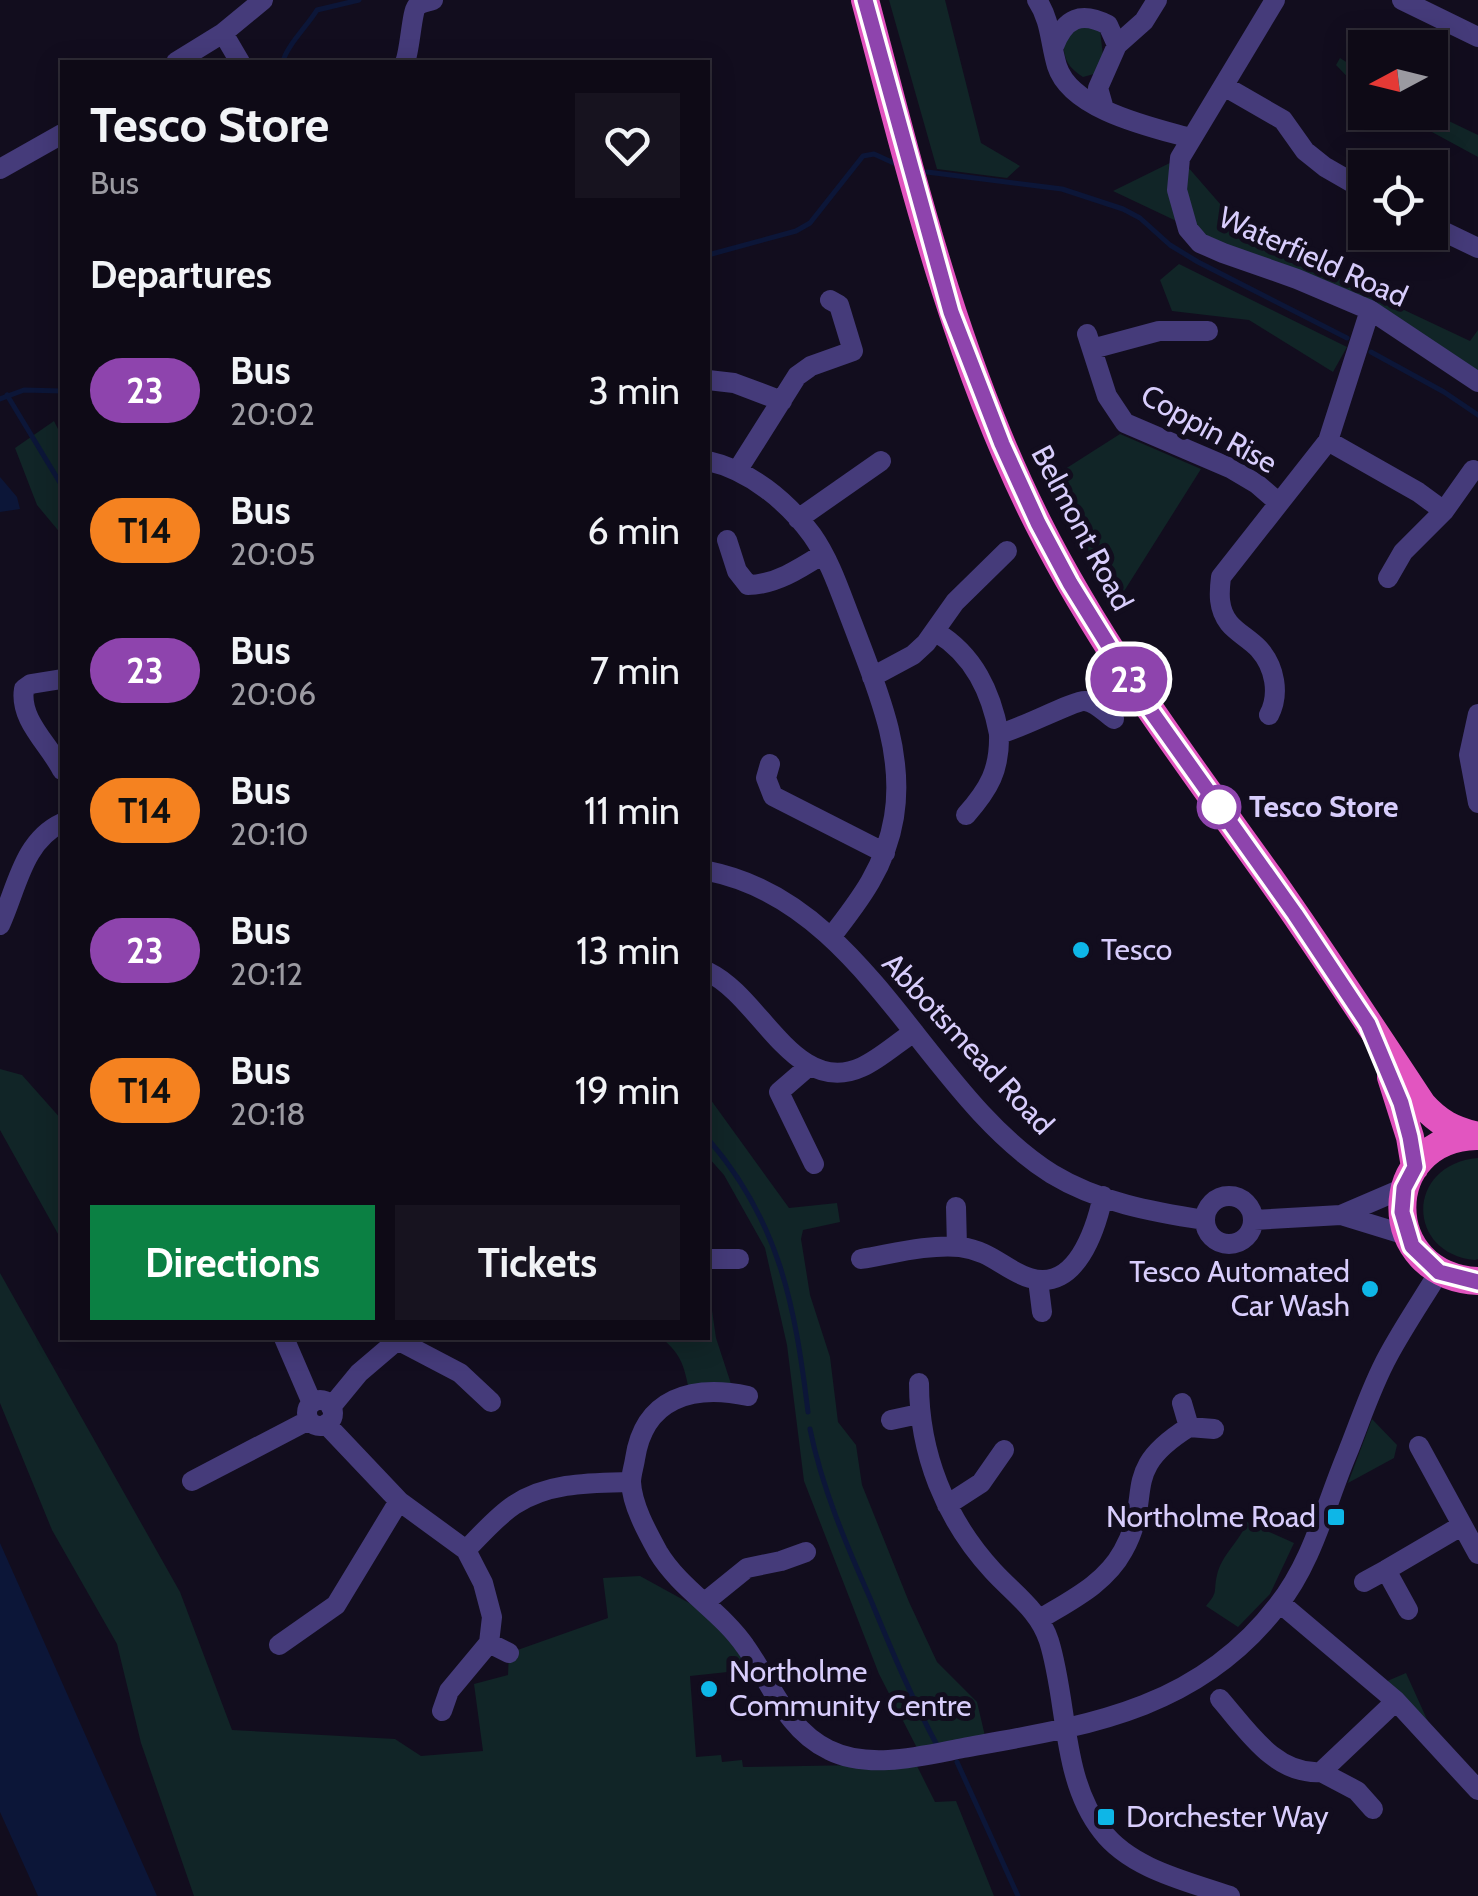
<!DOCTYPE html>
<style>
:root{--surface:#0e0a16;--page:#17131f;--text:#f1f3f6;--muted:#9b9aa1;--line:#2e2b35;--accent:#0b8043}
body{margin:0;font-family:Cabin,sans-serif;background:var(--page);color:var(--text);height:100vh;display:flex;flex-direction:column;font-size:38px;white-space:nowrap}
*{box-sizing:border-box;margin:0}
p{font-size:32px;color:var(--muted)}
.icon{flex:none;width:55px;height:55px;fill:none;stroke:currentColor;stroke-width:2;stroke-linecap:round;stroke-linejoin:round}
.map{position:relative;flex:1;overflow:hidden}
.sheet{position:absolute;left:60px;top:60px;width:650px;height:1280px;display:flex;flex-direction:column;background:var(--surface);border-radius:0px;box-shadow:0 5px 25px #0003,0 0 0 2px var(--line)}
.sheet>*{flex:none}
.badge{padding:0 20px;border-radius:32px;font-size:35px;line-height:65px}
.needle{width:65px;rotate:263deg}
.tools{position:absolute;left:1348px;top:30px;display:grid;gap:20px}
.tools a{display:grid;place-items:center;width:100px;height:100px;border-radius:0px;background:var(--surface);box-shadow:0 5px 25px #0003,0 0 0 2px var(--line);font-size:50px}
.map>.badge{position:absolute;translate:-50% -50%;box-shadow:0 0 0 5px #fff}
h2{padding:0 30px;font-size:38px;line-height:90px}
.round{display:grid;place-items:center;flex:none;width:105px;height:105px;border-radius:0px;background:var(--page)}
.summary{display:flex;align-items:center;justify-content:space-between;height:170px;padding:0 30px}
h1{font-size:48px;font-weight:800;line-height:75px}
.cta{display:flex;gap:20px;margin-top:auto;padding:20px 30px}
.cta a{flex:1;height:115px;border-radius:0px;background:var(--accent);color:#fff;font-size:40px;font-weight:800;line-height:115px;text-align:center}
.cta a+a{background:var(--page);color:var(--text)}
ul{padding:0;list-style:none}
li{display:flex;align-items:center;gap:30px;height:140px;padding:0 30px}
li div{flex:1}
li b{display:block;font-size:38px}
li em{font-style:normal}
li .badge{min-width:110px;font-weight:700;text-align:center}
.map>svg:first-child{display:block}
.green{fill:#112527}
.water{fill:#0c1638}
.lines{fill:none;stroke-linecap:round;stroke-linejoin:round}
.stream{stroke:#0c1638;stroke-width:5}
.minor{stroke:#453b7a;stroke-width:20}
.trunk{stroke:#e255c0;stroke-width:28}
.line-casing{stroke:#fff;stroke-width:22}
.line{stroke:#8e44ad;stroke-width:15}
.stop-dot{fill:#fff;stroke:#8e44ad;stroke-width:5}
.poi-dot{fill:#0eb6e7;stroke:#120d1e;stroke-width:4}
.labels{text-anchor:middle;stroke-width:10;stroke-linejoin:round;paint-order:stroke}
.street-label{font-size:30px;fill:#d8cdfc;stroke:#120d1e}
.stop-label{font-size:30px;font-weight:bold;fill:#d8cdfc;stroke:#120d1e;text-anchor:start}
.poi-label{font-size:30px;fill:#d8cdfc;stroke:#120d1e;text-anchor:start}
</style>
<div class="map">
<svg width="1478" height="1896" viewBox="0 0 1478 1896">
<rect width="100%" height="100%" fill="#120d1e"/>
<path class="green" d="M 889,0 L 945,0 L 981,143 L 1020,166 L 1007,178 L 937,169 Z
M 1090,25 L 1100,30 L 1103,56 L 1094,74 L 1083,77 C 1067,67 1062,57 1064,38 L 1073,29 Z
M 1340,58 L 1365,74 L 1365,95 L 1336,65 Z
M 1430,112 L 1478,135 L 1478,157 L 1397,113 Z
M 1180,158 L 1221,205 L 1349,284 L 1470,341 L 1478,330 L 1478,382 L 1396,325 L 1113,191 Z
M 1179,264 L 1347,347 L 1333,372 L 1249,320 L 1172,311 L 1160,280 Z
M 54,421 L 62,437 L 62,535 L 37,505 L 15,448 Z
M 1120,434 L 1201,469 L 1116,604 L 1051,478 Z
M 0,1069 L 22,1075 L 62,1120 L 62,1241 L 0,1130 Z
M 708,1096 L 789,1208 L 837,1203 L 840,1222 L 803,1230 L 801,1239 L 810,1295 L 830,1357 L 838,1422 L 856,1445 L 862,1485 L 909,1602 L 937,1662 L 977,1702 L 985,1736 L 917,1748 L 879,1674 L 804,1481 L 787,1345 L 765,1248 L 724,1175 L 708,1157 Z
M 1478,1158 L 1478,1259 L 1475,1260 C 1405,1253 1406,1164 1478,1158 Z
M 0,1273 L 180,1592 L 232,1730 L 395,1739 L 421,1756 L 483,1751 L 474,1684 L 508,1675 L 509,1653 L 608,1618 L 603,1578 L 640,1576 L 711,1615 L 756,1669 L 690,1676 L 696,1757 L 721,1755 L 722,1762 L 742,1760 L 743,1767 L 916,1764 L 935,1802 L 956,1801 L 994,1896 L 194,1896 L 141,1743 L 117,1644 L 52,1530 L 0,1403 Z
M 708,1283 L 716,1338 L 734,1393 L 690,1395 C 684,1366 683,1357 662,1338 L 708,1338 Z
M 1372,1419 L 1397,1445 L 1394,1458 L 1348,1483 Z
M 1247,1522 L 1294,1543 L 1270,1594 L 1238,1627 L 1206,1606 C 1219,1591 1213,1592 1217,1575 C 1222,1554 1240,1541 1247,1522 Z
M 1406,1673 L 1439,1746 L 1378,1685 Z"/>
<path class="water" d="M 0,477 L 17,497 L 20,509 L 0,512 Z
M 0,1543 L 157,1896 L 38,1896 L 0,1812 Z"/>
<g class="lines">
<path class="stream" d="M 283,62 C 285,48 308,25 317,10 L 359,0
M 927,172 L 1062,189 L 1123,209 L 1140,218 L 1170,245 L 1198,262 L 1347,338
M 708,255 L 796,231 L 810,223 L 863,156 L 874,154 L 896,164
M 1371,352 L 1444,392 L 1478,415
M 7,395 L 62,486
M 0,399 L 24,390 L 62,391
M 708,1139 C 780,1222 795,1306 808,1412
M 810,1429 C 822,1488 846,1544 870,1598 C 891,1649 912,1699 938,1747
M 957,1762 L 1018,1896"/>
<path class="minor" d="M 1037,0 C 1051,21 1050,43 1057,66 C 1071,110 1151,127 1190,138
M 1275,0 L 1180,158 L 1177,190 L 1188,229 L 1200,243 L 1223,253 L 1297,279 L 1370,310 L 1478,382
M 1402,0 L 1478,37
M 223,33 L 240,62
M 1117,45 L 1144,21 L 1157,0
M 1054,46 C 1065,18 1081,11 1108,25 L 1117,45 L 1098,88 L 1104,109
M 176,62 L 223,33 L 263,0
M 405,62 C 410,51 412,9 417,6 C 422,2 428,2 433,0
M 1224,86 L 1283,120 L 1305,151 L 1325,167 L 1365,190
M 0,169 L 62,134
M 1430,225 L 1478,248
M 1087,334 L 1107,396 L 1125,423 L 1230,468 L 1257,484 L 1279,503
M 1092,349 L 1159,331 L 1208,331
M 708,380 L 734,383 L 782,401
M 1328,441 L 1418,492 L 1444,511
M 708,461 C 749,470 787,501 812,535 C 831,562 841,595 853,625 C 876,686 905,751 894,817 C 886,866 860,900 831,937
M 737,471 L 797,376 L 811,366 L 853,351 L 839,305 L 830,300
M 798,519 L 881,461
M 727,540 L 737,571 L 748,585 C 775,585 801,568 823,554
M 1388,578 L 1403,552 L 1444,511 L 1473,470
M 936,632 C 974,655 991,692 999,734 C 1018,730 1075,700 1085,701 C 1096,702 1105,713 1114,719
M 872,677 L 913,655 L 926,643 L 955,602 L 1007,551
M 62,679 L 31,684 L 24,689 C 19,720 49,744 62,770
M 1478,714 L 1469,755 L 1478,803
M 1269,715 C 1280,694 1275,667 1259,649 C 1250,639 1237,633 1229,623 C 1218,609 1219,593 1221,577 L 1328,441 L 1370,310
M 770,764 L 766,778 L 773,796 L 885,853
M 966,815 C 989,789 1000,770 999,734
M 708,871 C 866,902 925,1094 1052,1174 C 1098,1202 1152,1212 1205,1220
M 0,925 C 17,888 23,841 62,823
M 708,972 C 761,997 795,1098 862,1067 C 880,1059 897,1043 914,1032
M 808,1067 L 779,1092 L 814,1164
M1205 1220a24 24 0 1 1 48 0a24 24 0 1 1-48 0Z
M 956,1207 L 957,1247
M 1341,1215 L 1406,1235
M 1254,1220 L 1341,1215 L 1404,1188
M 708,1259 L 739,1259
M 861,1259 C 892,1254 928,1244 960,1247 C 992,1251 1004,1270 1030,1278 C 1076,1293 1096,1228 1103,1196
M 1038,1280 L 1042,1312
M 284,1338 L 312,1403
M 399,1341 L 460,1373 L 491,1402
M 919,1383 C 919,1453 945,1519 993,1571 C 1014,1594 1039,1610 1049,1641 C 1068,1702 1061,1779 1102,1831 C 1131,1869 1187,1881 1230,1896
M 748,1396 C 692,1384 644,1398 635,1459 C 634,1466 631,1475 631,1482 C 632,1505 647,1532 658,1552 C 680,1589 721,1611 745,1646 C 771,1682 786,1730 829,1750 C 869,1770 922,1756 963,1748 C 1085,1726 1197,1711 1278,1605 C 1312,1563 1326,1504 1347,1454 C 1360,1422 1371,1387 1388,1356 C 1403,1328 1422,1300 1439,1272
M307 1413a13 13 0 1 1 26 0a13 13 0 1 1-26 0Z
M 331,1407 L 359,1373 L 400,1338
M 891,1420 L 919,1414
M 326,1424 L 399,1501 L 466,1550 L 483,1583 L 492,1617 L 489,1643
M 1189,1427 L 1214,1429
M 1419,1446 L 1478,1554
M 192,1481 L 309,1420
M 947,1505 L 981,1483 L 1004,1450
M 466,1550 C 481,1535 496,1517 514,1505 C 549,1482 591,1483 631,1482
M 1364,1582 L 1386,1570
M 705,1602 L 747,1568 L 781,1561 L 806,1552
M 1280,1603 L 1396,1701 L 1478,1790
M 1408,1610 L 1386,1570 L 1461,1526
M 1040,1619 C 1071,1600 1105,1584 1123,1551 C 1155,1494 1117,1472 1189,1427 L 1182,1403
M 279,1645 L 336,1605 L 399,1501
M 1220,1699 C 1247,1730 1275,1775 1321,1772 L 1396,1701
M 442,1711 L 449,1691 L 489,1643 L 509,1653
M 1321,1772 L 1357,1791 L 1373,1809"/>
<path class="trunk" d="M 865,0 C 912,178 955,358 1038,523 C 1102,650 1188,763 1270,878 C 1322,952 1372,1028 1422,1104 C 1439,1123 1453,1130 1478,1136
M 1391,1077 L 1410,1137 L 1415,1167
M 1476,1136 C 1378,1139 1377,1276 1478,1281"/>
</g>
<g class="lines">
<g class="line-casing">
<path id="line" d="M 865,0 L 951,312 L 1002,444 L 1038,523 L 1070,583 L 1136,690 L 1295,914 L 1368,1024 L 1401,1103 L 1410,1137 L 1415,1167 L 1404,1188 L 1402,1212 L 1412,1246 L 1439,1272 L 1478,1282"/>
</g>
<use href="#line" class="line"/>
</g>
<circle class="stop-dot" cx="1219" cy="807" r="20"/>
<g class="poi-dot">
<circle cx="1081" cy="950" r="10"/>
<circle cx="1370" cy="1289" r="10"/>
<rect x="1326" y="1507" width="20" height="20" rx="5"/>
<circle cx="709" cy="1689" r="10"/>
<rect x="1096" y="1807" width="20" height="20" rx="5"/>
</g>
<g class="labels">
<g class="street-label">
<text transform="translate(1313 257) rotate(24)" y="10">Waterfield Road</text>
<text transform="translate(1209 429) rotate(29)" y="10">Coppin Rise</text>
<text transform="translate(1082 528) rotate(62)" y="10">Belmont Road</text>
<text transform="translate(968 1044) rotate(47)" y="10">Abbotsmead Road</text>
</g>
<g class="stop-label">
<text x="1249" y="817">Tesco Store</text>
</g>
<g class="poi-label">
<text x="1101" y="960">Tesco</text>
<text x="1350" y="1282" text-anchor="end">Tesco Automated<tspan x="1350" dy="34">Car Wash</tspan></text>
<text x="1316" y="1527" text-anchor="end">Northolme Road</text>
<text x="729" y="1682">Northolme<tspan x="729" dy="34">Community Centre</tspan></text>
<text x="1126" y="1827">Dorchester Way</text>
</g>
</g>
</svg>
<div class="tools">
<a><svg class="needle" viewBox="-14 -14 28 28"><path d="M0-13l5 13h-10z" fill="#e53935"/><path d="M0 13l5-13h-10z" fill="#9b9aa1"/></svg></a>
<a><svg class="icon" aria-label="locate" viewBox="0 0 24 24"><circle cx="12" cy="12" r="6"/><path d="M12 2v4M12 18v4M2 12h4M18 12h4"/></svg></a>
</div>
<b class="badge" style="left:1129px;top:679px;background:#8e44ad;color:#fff">23</b>
<section class="sheet">
<div class="summary"><div><h1>Tesco Store</h1><p>Bus</p></div><a class="round"><svg class="icon" aria-label="heart" viewBox="0 0 24 24"><path d="M12 20l-8-8c-3-5 5-10 8-4 3-6 11-1 8 4z"/></svg></a></div>
<h2>Departures</h2>
<ul>
<li><span class="badge" style="background:#8e44ad;color:#fff">23</span><div><b>Bus</b><p>20:02</p></div><em>3 min</em></li>
<li><span class="badge" style="background:#f58220;color:#111">T14</span><div><b>Bus</b><p>20:05</p></div><em>6 min</em></li>
<li><span class="badge" style="background:#8e44ad;color:#fff">23</span><div><b>Bus</b><p>20:06</p></div><em>7 min</em></li>
<li><span class="badge" style="background:#f58220;color:#111">T14</span><div><b>Bus</b><p>20:10</p></div><em>11 min</em></li>
<li><span class="badge" style="background:#8e44ad;color:#fff">23</span><div><b>Bus</b><p>20:12</p></div><em>13 min</em></li>
<li><span class="badge" style="background:#f58220;color:#111">T14</span><div><b>Bus</b><p>20:18</p></div><em>19 min</em></li>
</ul>
<div class="cta"><a>Directions</a><a>Tickets</a></div>
</section>
</div>
